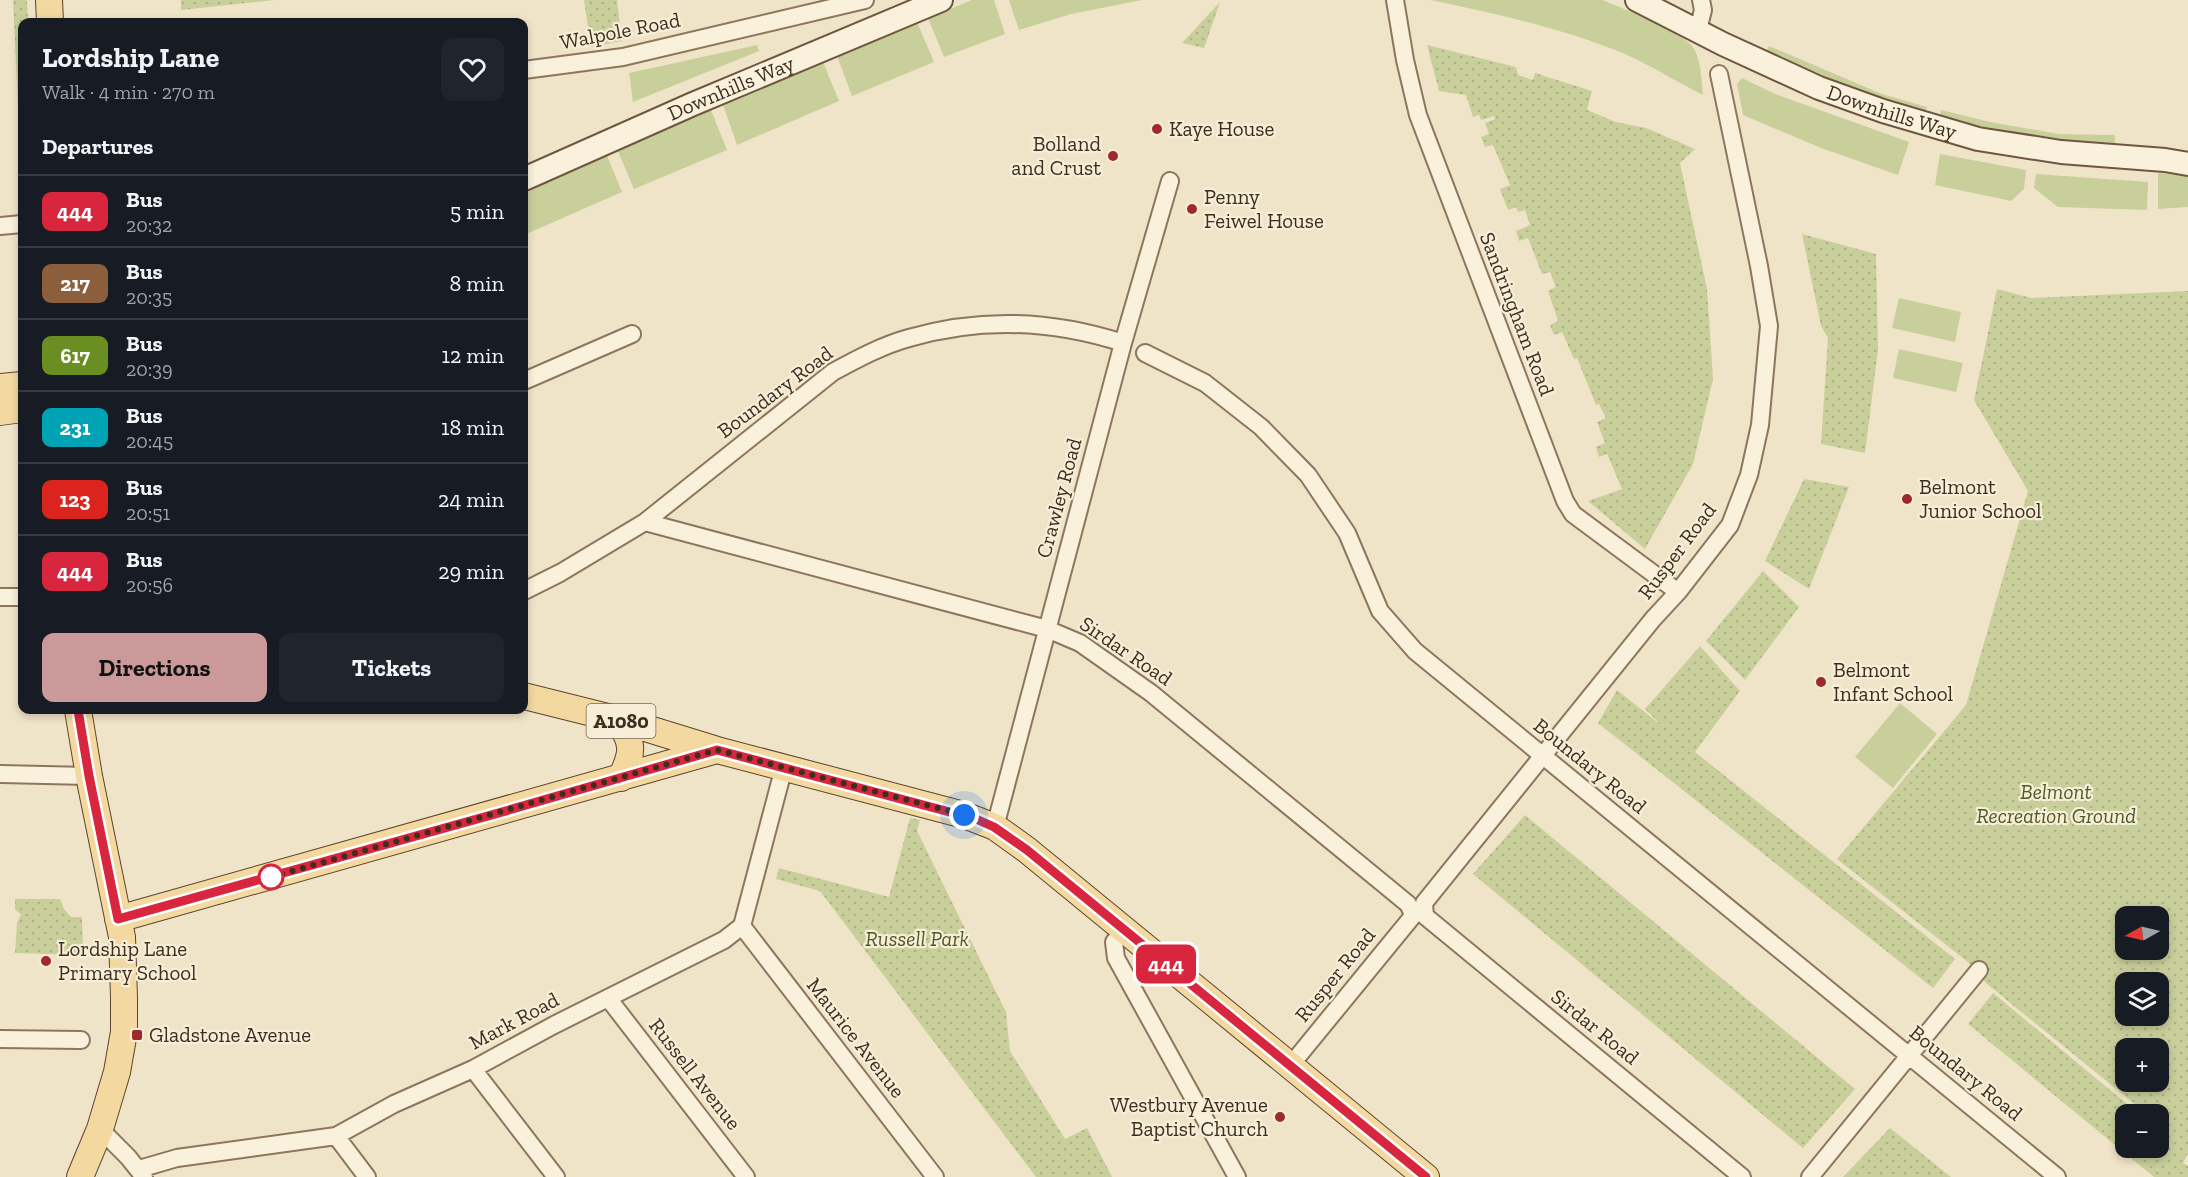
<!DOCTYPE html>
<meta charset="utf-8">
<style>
:root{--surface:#171b24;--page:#20242c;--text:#f1f3f6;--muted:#9ea1a6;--line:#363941;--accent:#cc999b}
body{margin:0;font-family:"Zilla Slab",serif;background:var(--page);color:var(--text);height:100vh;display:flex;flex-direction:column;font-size:22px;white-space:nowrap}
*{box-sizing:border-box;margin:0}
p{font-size:20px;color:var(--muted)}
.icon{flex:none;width:33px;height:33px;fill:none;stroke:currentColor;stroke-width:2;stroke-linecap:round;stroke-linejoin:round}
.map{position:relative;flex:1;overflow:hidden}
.drawer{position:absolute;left:18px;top:18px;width:510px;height:696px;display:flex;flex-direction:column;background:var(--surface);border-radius:12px;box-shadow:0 3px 9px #0003}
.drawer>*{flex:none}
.badge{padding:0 12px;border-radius:9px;font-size:21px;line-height:39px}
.needle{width:39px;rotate:262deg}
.controls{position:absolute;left:2115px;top:906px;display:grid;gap:12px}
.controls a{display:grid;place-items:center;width:54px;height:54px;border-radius:12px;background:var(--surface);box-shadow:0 3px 9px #0003;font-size:30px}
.you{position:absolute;width:30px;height:30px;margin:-15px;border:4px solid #fff;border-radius:50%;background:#1a73e8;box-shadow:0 0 0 9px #1a73e833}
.map>.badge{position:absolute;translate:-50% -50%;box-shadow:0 0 0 3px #fff}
h2{padding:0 24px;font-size:22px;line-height:54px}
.round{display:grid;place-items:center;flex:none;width:63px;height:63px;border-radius:12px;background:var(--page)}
.headline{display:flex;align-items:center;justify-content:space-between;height:102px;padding:0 24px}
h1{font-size:28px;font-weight:800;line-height:45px}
.primary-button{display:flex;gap:12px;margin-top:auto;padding:12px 24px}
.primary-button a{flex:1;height:69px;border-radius:12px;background:var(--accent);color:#111;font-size:24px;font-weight:800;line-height:69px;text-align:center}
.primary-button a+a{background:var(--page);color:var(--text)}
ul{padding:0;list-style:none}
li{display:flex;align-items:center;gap:18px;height:72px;padding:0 24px;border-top:2px solid var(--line)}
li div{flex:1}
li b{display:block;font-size:22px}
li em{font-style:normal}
li .badge{min-width:66px;font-weight:700;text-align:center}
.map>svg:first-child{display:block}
.grass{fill:#c9cf9b}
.park{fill:url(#park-dots);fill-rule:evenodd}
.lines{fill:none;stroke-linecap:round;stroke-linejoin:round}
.minor-casing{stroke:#8d765c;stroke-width:20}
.secondary-casing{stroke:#6f573f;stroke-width:26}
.primary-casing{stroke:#5b4430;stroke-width:28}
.minor{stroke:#faf1dc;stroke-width:16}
.secondary{stroke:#faf1dc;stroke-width:22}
.primary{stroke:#f3d9a0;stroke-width:26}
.line-casing{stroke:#fff;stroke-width:14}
.line{stroke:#d7263d;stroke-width:9}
.walk{stroke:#3d2e20;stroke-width:6;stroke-dasharray:0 10.8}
.poi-dot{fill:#9e2a2b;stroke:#f7eed8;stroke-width:2}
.stop-dot{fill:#fff;stroke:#d7263d;stroke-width:3}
.labels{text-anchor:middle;stroke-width:4.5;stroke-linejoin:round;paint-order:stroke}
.shield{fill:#f7eed8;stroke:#756857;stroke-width:1.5}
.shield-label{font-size:20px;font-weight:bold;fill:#3d2e20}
.street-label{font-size:21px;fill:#3d2e20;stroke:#f7eed8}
.poi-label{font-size:21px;fill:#3d2e20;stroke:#f7eed8;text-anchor:start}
.park-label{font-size:21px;font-style:italic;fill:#4d5a26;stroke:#f7eed8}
</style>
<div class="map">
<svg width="2188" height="1177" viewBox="0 0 2188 1177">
<defs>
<pattern id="park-dots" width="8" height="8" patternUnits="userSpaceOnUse" patternTransform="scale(1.5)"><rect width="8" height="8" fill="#c9cf9b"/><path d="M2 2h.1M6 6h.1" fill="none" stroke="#aeb285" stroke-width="1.8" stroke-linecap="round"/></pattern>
</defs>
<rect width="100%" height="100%" fill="#f0e4c8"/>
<path class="grass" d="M 972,0 L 994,0 L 1005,34 L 944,57 L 928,18 Z
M 1009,0 L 1142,0 L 1071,14 L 1019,30 Z
M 1430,0 L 1602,0 C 1617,5 1685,35 1692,46 C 1702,60 1701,79 1703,95 C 1677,82 1652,66 1625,54 C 1563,28 1496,14 1430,0 Z
M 917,22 L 934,62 L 852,96 L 837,56 Z
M 757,45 L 759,51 L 633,102 L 629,73 Z
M 1769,46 L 1882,94 L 1927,107 L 1925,113 L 1883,100 L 1766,52 Z
M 823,62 L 839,101 L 737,145 L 723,105 Z
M 1742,78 L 1775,94 L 1909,142 L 1898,175 L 1821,148 L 1743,115 L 1737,84 Z
M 711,110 L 727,150 L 634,189 L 617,149 Z
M 1941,110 L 1990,122 L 2059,134 L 2115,135 L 2115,143 L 2034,138 L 1940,118 Z
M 606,153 L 622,192 L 524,235 L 524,194 Z
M 1940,154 L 2026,170 L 2024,189 L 2011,201 L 1935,185 Z
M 2158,173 L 2188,175 L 2188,207 L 2158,209 Z
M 2036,174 L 2148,182 L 2147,210 L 2058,207 L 2034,188 Z
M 1899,298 L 1961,312 L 1955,342 L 1892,328 Z
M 1899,349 L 1963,363 L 1956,392 L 1893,378 Z
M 1900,703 L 1937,734 L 1893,788 L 1855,757 Z"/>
<path class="park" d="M 13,0 L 27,0 L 28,22 L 22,22 L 22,147 L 20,147 Z
M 181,0 L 275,0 L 181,10 Z
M 584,0 L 617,0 L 622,41 L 591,47 Z
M 1220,2 L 1204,48 L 1182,43 Z
M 1427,45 L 1516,67 L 1518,75 L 1533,80 L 1535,73 L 1592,91 L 1587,110 L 1616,122 L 1646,128 L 1695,149 L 1680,163 L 1707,289 L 1713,379 L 1693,464 L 1645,549 L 1588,501 L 1622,489 L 1607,454 L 1599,457 L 1596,447 L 1605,443 L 1597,422 L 1606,418 L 1599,404 L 1596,405 L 1577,358 L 1574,359 L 1562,332 L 1554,335 L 1550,325 L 1558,321 L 1548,291 L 1556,287 L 1550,272 L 1542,274 L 1528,238 L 1519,241 L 1516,231 L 1530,225 L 1525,210 L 1518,212 L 1516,207 L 1508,210 L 1500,189 L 1510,185 L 1493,145 L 1485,147 L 1481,137 L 1489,134 L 1485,123 L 1495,119 L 1494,116 L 1481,120 L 1479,115 L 1473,117 L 1466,95 L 1439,91 Z
M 1802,234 L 1876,254 L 1878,350 L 1865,453 L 1821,444 L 1828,338 L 1821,326 Z
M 1997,289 L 2031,298 L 2188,291 L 2188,1153 L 2183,1163 L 2188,1166 L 2188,1177 L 2154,1177 L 1968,1024 L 1993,993 L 2139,1114 L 2126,1114 L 2126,1148 L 2158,1148 L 2158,1114 L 2147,1114 L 1987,984 L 1969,963 L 1837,859 L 1966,705 L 2028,491 L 1974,400 ZM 2126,916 L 2158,916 L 2158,950 L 2126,950 ZM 2126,982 L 2158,982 L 2158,1016 L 2126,1016 ZM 2126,1048 L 2158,1048 L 2158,1082 L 2126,1082 Z
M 1804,479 L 1849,487 L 1809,589 L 1765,561 Z
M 1763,571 L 1799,607 L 1745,680 L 1706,641 Z
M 1700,646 L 1740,691 L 1695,752 L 1955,959 L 1933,988 L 1598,723 L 1617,690 L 1661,725 L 1645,709 Z
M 1525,815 L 1855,1089 L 1803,1148 L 1473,874 Z
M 910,818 L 920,820 L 917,831 L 1006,1012 L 1010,1051 L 1065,1139 L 1087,1128 L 1112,1177 L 1036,1177 L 820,891 L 776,879 L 779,868 L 889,897 Z
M 15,899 L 60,899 L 64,909 L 71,917 L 82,917 L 83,955 L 15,953 L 17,923 L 21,914 L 15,910 Z
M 1890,1128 L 1951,1177 L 1843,1177 Z"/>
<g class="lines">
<g class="minor-casing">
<path id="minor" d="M 1395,0 L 1405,60 L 1418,115 L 1565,501 L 1573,514 L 1678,592
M 1698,30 L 1703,10 L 1701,0
M 524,70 L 623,57 L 865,0
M 1719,74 L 1759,266 L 1769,326 L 1760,425 L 1749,475 L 1730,525 L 1678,592 L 1653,619 L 1424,903 L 1425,916 L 1742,1177
M 0,226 L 22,224
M 1145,353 L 1205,383 L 1261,427 L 1308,475 L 1347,533 L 1380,611 L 1415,651 L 2057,1177
M 524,381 L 632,334
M 645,522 L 1047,629 L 1080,643 L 1151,693 L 1408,904 L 1412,912 L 1412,917 L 1290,1066
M 524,591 L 560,573 L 645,522 L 833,372 C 857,359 883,345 909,338 C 981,317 1052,320 1123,343
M 0,597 L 22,597
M 0,774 L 89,776
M 995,827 L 1123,343 L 1170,181
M 742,926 L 935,1177
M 1124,930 L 1114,942 L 1116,958 L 1237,1177
M 608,998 L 746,1177
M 0,1039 L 81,1040
M 473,1069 L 556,1177
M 100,1129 L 128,1157 L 144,1177
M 336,1136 L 367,1177
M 139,1169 L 177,1158 L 336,1136 L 394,1104 L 473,1069 L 554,1025 L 724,940 L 742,926 L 784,767
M 1810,1177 L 1979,970"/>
</g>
<g class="secondary-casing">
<g id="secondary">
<path id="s1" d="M 1637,0 L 1723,44 L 1819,88 L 1883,111 L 1978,139 L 2061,152 L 2165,160 L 2188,164"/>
<path id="s2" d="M 524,179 L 693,104 L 941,0"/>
</g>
</g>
<g class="primary-casing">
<path id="primary" d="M 49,0 L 50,22
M 0,387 L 22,385
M 0,412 L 22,409
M 524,696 L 616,719 L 717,750 L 964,815 L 995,827 L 1027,850 L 1426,1177
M 78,710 L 89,776 L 122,937 L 124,997 L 124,1032 L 117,1072 L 100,1129 L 80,1177
M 616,719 C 635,742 633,753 621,778
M 118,919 L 717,750"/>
</g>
<use href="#minor" class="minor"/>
<use href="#secondary" class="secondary"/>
<use href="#primary" class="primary"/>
</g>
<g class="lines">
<g class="line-casing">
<path id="line" d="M 78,710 L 89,776 L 118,919 L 509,810 L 717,750 L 976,819 L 994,827 L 1027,850 L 1426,1177"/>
</g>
<use href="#line" class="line"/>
<path class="walk" d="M 271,877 L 261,880 L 717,750 L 964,815"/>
</g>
<g class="poi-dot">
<circle cx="1157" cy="129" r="6"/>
<circle cx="1113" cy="156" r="6"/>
<circle cx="1192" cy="209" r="6"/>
<circle cx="1907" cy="499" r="6"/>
<circle cx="1821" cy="682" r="6"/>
<circle cx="46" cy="961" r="6"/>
<rect x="131" y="1029" width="12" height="12" rx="3"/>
<circle cx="1280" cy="1117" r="6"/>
</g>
<circle class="stop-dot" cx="271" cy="877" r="12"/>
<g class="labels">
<rect class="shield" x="586.5" y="704" width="69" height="34" rx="4.5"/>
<g class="shield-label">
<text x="621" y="728">A1080</text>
</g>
<g class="street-label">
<text transform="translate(620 31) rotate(-11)" y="7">Walpole Road</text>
<text dy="7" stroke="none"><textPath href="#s2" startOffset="226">Downhills Way</textPath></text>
<text dy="7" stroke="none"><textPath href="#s1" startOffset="279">Downhills Way</textPath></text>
<text transform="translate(1517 314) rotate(69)" y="7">Sandringham Road</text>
<text transform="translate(775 392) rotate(-37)" y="7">Boundary Road</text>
<text transform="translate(1059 498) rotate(-75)" y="7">Crawley Road</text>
<text transform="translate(1677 551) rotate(-53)" y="7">Rusper Road</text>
<text transform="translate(1126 651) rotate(34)" y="7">Sirdar Road</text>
<text transform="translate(1590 766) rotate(39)" y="7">Boundary Road</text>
<text transform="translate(1335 975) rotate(-51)" y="7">Rusper Road</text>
<text transform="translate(514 1021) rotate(-28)" y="7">Mark Road</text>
<text transform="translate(1595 1027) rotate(39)" y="7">Sirdar Road</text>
<text transform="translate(856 1038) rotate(52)" y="7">Maurice Avenue</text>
<text transform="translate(1966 1073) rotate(39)" y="7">Boundary Road</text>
<text transform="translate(695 1074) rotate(52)" y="7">Russell Avenue</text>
</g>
<g class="poi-label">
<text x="1169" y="136">Kaye House</text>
<text x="1101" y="151" text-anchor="end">Bolland<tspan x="1101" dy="24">and Crust</tspan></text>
<text x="1204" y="204">Penny<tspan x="1204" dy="24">Feiwel House</tspan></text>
<text x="1919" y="494">Belmont<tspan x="1919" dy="24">Junior School</tspan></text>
<text x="1833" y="677">Belmont<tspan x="1833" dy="24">Infant School</tspan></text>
<text x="58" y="956">Lordship Lane<tspan x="58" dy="24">Primary School</tspan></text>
<text x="149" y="1042">Gladstone Avenue</text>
<text x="1268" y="1112" text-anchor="end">Westbury Avenue<tspan x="1268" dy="24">Baptist Church</tspan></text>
</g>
<g class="park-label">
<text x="2056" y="799">Belmont<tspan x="2056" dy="24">Recreation Ground</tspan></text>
<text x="917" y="946">Russell Park</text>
</g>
</g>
</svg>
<div class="controls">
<a><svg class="needle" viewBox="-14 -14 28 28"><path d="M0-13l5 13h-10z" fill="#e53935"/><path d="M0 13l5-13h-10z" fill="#9ea1a6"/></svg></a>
<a><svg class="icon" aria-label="layers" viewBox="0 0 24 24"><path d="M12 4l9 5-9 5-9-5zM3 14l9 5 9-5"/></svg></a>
<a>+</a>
<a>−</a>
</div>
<div class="you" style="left:964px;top:815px"></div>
<b class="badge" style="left:1166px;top:964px;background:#d7263d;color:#fff">444</b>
<section class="drawer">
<div class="headline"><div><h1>Lordship Lane</h1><p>Walk · 4 min · 270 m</p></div><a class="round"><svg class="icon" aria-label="heart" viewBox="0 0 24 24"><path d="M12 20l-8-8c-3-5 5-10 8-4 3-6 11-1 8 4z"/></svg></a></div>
<h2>Departures</h2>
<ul>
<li><span class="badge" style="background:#d7263d;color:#fff">444</span><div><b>Bus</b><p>20:32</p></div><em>5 min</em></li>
<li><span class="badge" style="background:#8b5e3c;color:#fff">217</span><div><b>Bus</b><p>20:35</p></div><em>8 min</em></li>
<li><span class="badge" style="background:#6b8e23;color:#fff">617</span><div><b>Bus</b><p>20:39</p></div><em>12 min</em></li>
<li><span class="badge" style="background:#00a3b4;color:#fff">231</span><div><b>Bus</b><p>20:45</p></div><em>18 min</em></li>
<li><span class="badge" style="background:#dc241f;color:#fff">123</span><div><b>Bus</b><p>20:51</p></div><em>24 min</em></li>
<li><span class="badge" style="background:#d7263d;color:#fff">444</span><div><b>Bus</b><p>20:56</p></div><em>29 min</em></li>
</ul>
<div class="primary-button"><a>Directions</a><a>Tickets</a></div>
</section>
</div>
